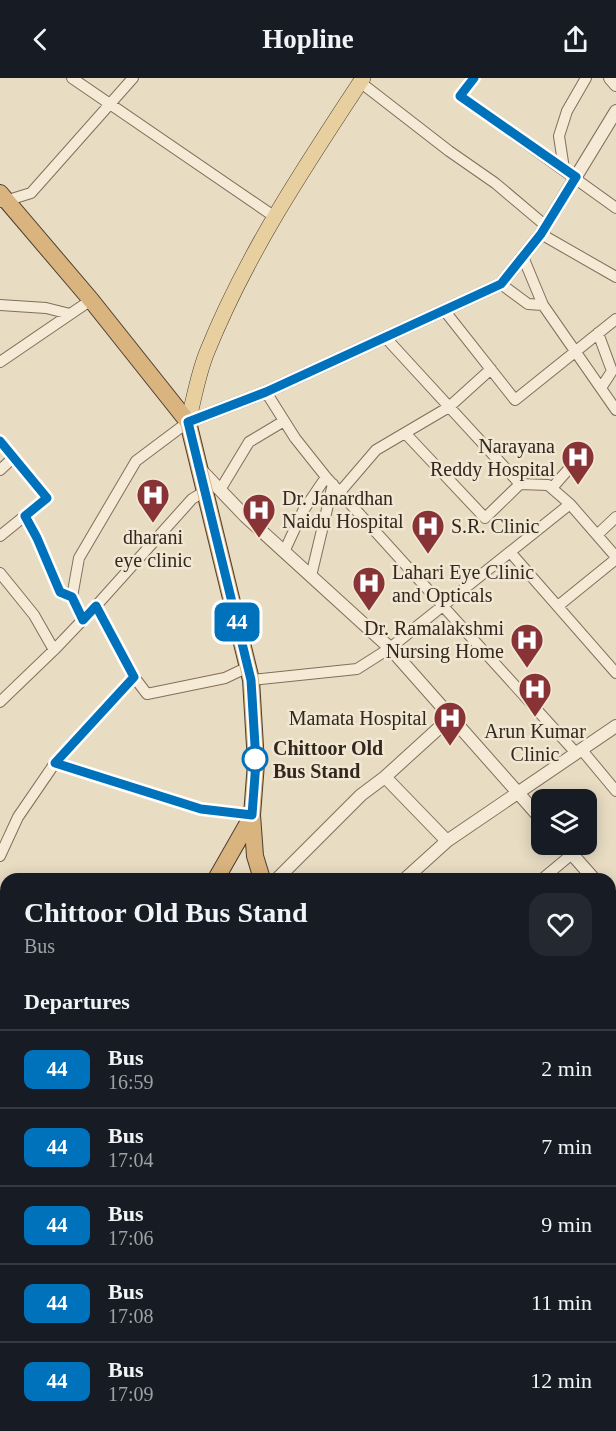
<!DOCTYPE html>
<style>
:root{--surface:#171b24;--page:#242831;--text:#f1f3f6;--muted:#9ea1a6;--line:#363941}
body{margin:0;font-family:"Times New Roman",serif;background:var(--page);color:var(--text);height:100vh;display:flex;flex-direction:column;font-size:22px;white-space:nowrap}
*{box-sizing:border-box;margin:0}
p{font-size:20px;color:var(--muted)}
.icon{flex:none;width:33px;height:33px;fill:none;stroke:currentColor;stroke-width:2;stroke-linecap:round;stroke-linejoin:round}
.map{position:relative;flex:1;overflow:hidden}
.drawer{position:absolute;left:0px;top:795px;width:616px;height:558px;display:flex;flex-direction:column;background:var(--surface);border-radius:18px 18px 0 0;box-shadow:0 3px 15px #0003}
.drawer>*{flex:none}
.badge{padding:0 12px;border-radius:9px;font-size:21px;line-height:39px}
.controls{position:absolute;left:531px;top:711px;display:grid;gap:12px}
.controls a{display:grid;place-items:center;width:66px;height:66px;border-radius:12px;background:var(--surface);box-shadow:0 3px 15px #0003;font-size:30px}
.map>.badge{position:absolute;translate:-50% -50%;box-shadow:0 0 0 3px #fff}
h2{padding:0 24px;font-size:22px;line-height:54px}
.round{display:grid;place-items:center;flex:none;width:63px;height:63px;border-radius:18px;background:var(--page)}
.summary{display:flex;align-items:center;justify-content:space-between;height:102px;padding:0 24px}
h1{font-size:28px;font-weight:600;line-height:45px}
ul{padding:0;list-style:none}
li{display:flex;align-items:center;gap:18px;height:78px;padding:0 24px;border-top:2px solid var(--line)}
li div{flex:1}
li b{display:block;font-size:22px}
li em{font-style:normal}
li .badge{min-width:66px;font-weight:700;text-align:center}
header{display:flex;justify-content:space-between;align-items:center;height:78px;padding:0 24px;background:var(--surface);font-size:27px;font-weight:600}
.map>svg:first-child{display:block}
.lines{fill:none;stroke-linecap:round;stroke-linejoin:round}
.minor-casing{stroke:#806f5c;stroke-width:12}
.tertiary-casing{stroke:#806f5c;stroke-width:14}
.primary-casing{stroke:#4f3e30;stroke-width:16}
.trunk-casing{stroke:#4f3e30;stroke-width:18}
.minor{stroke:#f4ead5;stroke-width:10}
.tertiary{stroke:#f4ead5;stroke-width:12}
.primary{stroke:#e7cf9f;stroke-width:15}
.trunk{stroke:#dab47e;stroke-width:16}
.rail-casing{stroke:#32281e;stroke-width:5}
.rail{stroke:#f1e7d2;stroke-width:3;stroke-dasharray:9;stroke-linecap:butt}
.line-casing{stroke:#fff;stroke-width:14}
.line{stroke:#0072bc;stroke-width:9}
.stop-dot{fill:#fff;stroke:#0072bc;stroke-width:3}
.labels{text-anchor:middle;stroke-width:5;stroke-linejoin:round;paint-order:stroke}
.poi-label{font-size:20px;fill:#32281e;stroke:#f1e7d2;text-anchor:end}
.stop-label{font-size:20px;font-weight:bold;fill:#32281e;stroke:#f1e7d2;text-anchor:start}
</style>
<header><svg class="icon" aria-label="back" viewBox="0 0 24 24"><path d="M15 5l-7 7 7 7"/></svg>Hopline<svg class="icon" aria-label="share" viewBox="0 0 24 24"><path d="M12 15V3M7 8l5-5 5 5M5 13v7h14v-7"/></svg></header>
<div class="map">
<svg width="616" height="1353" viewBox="0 0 616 1353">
<rect width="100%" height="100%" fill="#e8dcc3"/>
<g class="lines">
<g class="minor-casing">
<path id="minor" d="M 72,0 L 275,139
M 474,0 L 460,18 L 616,130
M 360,4 L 449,73 L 495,105 L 546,148
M 564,91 L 559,58 L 567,33 L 586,0
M 2,124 L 31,115 L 133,0
M 541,156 L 616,199
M 523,179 L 543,227 L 616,332
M 501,206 L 528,226 L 543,227
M 0,227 L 46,230 L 70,236
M 444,232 L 515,322 L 616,241
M 598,255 L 612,293 L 601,310
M 385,259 L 520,406 L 548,407 L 570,426
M 0,284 L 91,222
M 266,314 L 295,360 L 326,399 L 576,675
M 405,355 L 485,440 L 520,406
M 0,363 L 14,379 L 0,392
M 552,410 L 580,378
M 220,412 L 249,364 L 284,343
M 340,414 L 376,372 L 449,329 L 491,291
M 25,438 L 37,460 L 60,515 L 72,519
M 597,457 L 616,439
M 0,458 L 47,420 L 14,379
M 284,474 L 303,433 L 326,399
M 510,474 L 616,595
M 0,495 L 34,537 L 54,572 L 0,624
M 311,498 L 333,406
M 558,528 L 616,481
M 83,542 L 72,519 L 79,480 L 136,383 L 188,344
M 54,572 L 96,528
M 134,599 L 147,616 L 225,600 L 248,589
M 251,602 L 357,591 L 390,570 L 570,426 L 616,479
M 581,671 L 616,713
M 55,685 L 134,599 L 96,528 L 192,421 L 205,413
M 0,778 L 18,739 L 55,685 L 201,731 L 252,737
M 542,801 L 572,776
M 0,859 L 6,872
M 610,874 L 616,870
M 0,970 L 6,977
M 610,979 L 616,975
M 0,1053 L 6,1049
M 610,1113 L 616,1115
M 610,1179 L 616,1189
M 610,1228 L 616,1223
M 610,1241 L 616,1247
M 0,1279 L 6,1287
M 610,1325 L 616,1321
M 52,1347 L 56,1353
M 535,1347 L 539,1353
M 387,1353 L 397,1347
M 568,1353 L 571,1347
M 615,1353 L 616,1351"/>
</g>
<g class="tertiary-casing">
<path id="tertiary" d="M 610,0 L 616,7
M 188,344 L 266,314 L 501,206 L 541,156 L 616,33
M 201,392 L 245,438 L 390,570 L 542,742
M 447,763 L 385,699 L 451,639
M 563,766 L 594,801
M 277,801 L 361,717 L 385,699
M 405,801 L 447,763 L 616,648
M 610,819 L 616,825
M 610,1045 L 616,1041"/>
</g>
<g class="primary-casing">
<path id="primary" d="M 188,344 C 194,321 198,296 207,274 C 247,175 305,88 363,0
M 0,1069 L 6,1064"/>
</g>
<g class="trunk-casing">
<path id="trunk" d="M 0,115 L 91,222 L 188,344 L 251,602 L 256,685 L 252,737 L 255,778 L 262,801
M 216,801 L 252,738
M 508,1347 L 510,1353"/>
</g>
<use href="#minor" class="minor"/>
<use href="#tertiary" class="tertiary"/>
<use href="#primary" class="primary"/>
<use href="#trunk" class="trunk"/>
<g class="rail-casing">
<path id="rail" d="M 0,1201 L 6,1207
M 118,1347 L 122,1353"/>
</g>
<use href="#rail" class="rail"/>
</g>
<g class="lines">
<g class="line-casing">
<path id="line" d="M 0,363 L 47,420 L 25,438 L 37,460 L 60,514 L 72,519 L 83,542 L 96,528 L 134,599 L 55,685 L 201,731 L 252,737 L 256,684 L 251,602 L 188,344 L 266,314 L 501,206 L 541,156 L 576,99 L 460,18 L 474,0"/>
</g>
<use href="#line" class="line"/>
</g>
<defs>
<g id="hospital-pin" transform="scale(1.725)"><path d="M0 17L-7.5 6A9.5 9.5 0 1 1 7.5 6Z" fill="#883335" stroke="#f1e7d2"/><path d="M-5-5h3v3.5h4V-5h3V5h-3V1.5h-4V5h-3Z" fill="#fff"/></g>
</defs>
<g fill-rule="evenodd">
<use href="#hospital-pin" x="578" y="379"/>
<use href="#hospital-pin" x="153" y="417"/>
<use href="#hospital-pin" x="259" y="432"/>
<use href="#hospital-pin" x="428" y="448"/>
<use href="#hospital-pin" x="369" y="505"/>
<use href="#hospital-pin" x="527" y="562"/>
<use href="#hospital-pin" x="535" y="611"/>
<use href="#hospital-pin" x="450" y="640"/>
</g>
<circle class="stop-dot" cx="255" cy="681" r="12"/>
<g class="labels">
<g class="poi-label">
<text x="555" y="375">Narayana<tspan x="555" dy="23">Reddy Hospital</tspan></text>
<text x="282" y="427" text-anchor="start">Dr. Janardhan<tspan x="282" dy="23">Naidu Hospital</tspan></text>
<text x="451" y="455" text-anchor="start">S.R. Clinic</text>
<text x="153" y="466" text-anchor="middle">dharani<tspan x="153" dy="23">eye clinic</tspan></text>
<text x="392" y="501" text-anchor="start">Lahari Eye Clinic<tspan x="392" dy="23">and Opticals</tspan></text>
<text x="504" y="557">Dr. Ramalakshmi<tspan x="504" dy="23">Nursing Home</tspan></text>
<text x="427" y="647">Mamata Hospital</text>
<text x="535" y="660" text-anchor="middle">Arun Kumar<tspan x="535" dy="23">Clinic</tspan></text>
</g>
<g class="stop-label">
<text x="273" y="677">Chittoor Old<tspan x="273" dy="23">Bus Stand</tspan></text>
</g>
</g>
</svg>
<div class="controls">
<a><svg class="icon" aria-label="layers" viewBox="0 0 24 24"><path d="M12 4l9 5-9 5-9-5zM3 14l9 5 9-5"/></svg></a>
</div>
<b class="badge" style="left:237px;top:544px;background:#0072bc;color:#fff">44</b>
<section class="drawer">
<div class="summary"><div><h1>Chittoor Old Bus Stand</h1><p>Bus</p></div><a class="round"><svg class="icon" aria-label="heart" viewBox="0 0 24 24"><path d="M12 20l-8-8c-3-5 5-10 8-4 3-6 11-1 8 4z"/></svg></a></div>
<h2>Departures</h2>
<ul>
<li><span class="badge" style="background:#0072bc;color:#fff">44</span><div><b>Bus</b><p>16:59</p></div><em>2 min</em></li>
<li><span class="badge" style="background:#0072bc;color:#fff">44</span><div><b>Bus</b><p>17:04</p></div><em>7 min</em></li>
<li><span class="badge" style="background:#0072bc;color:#fff">44</span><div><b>Bus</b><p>17:06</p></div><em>9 min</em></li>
<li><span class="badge" style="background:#0072bc;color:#fff">44</span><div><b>Bus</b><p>17:08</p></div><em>11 min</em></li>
<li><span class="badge" style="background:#0072bc;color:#fff">44</span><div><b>Bus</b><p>17:09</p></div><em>12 min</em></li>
</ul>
</section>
</div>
